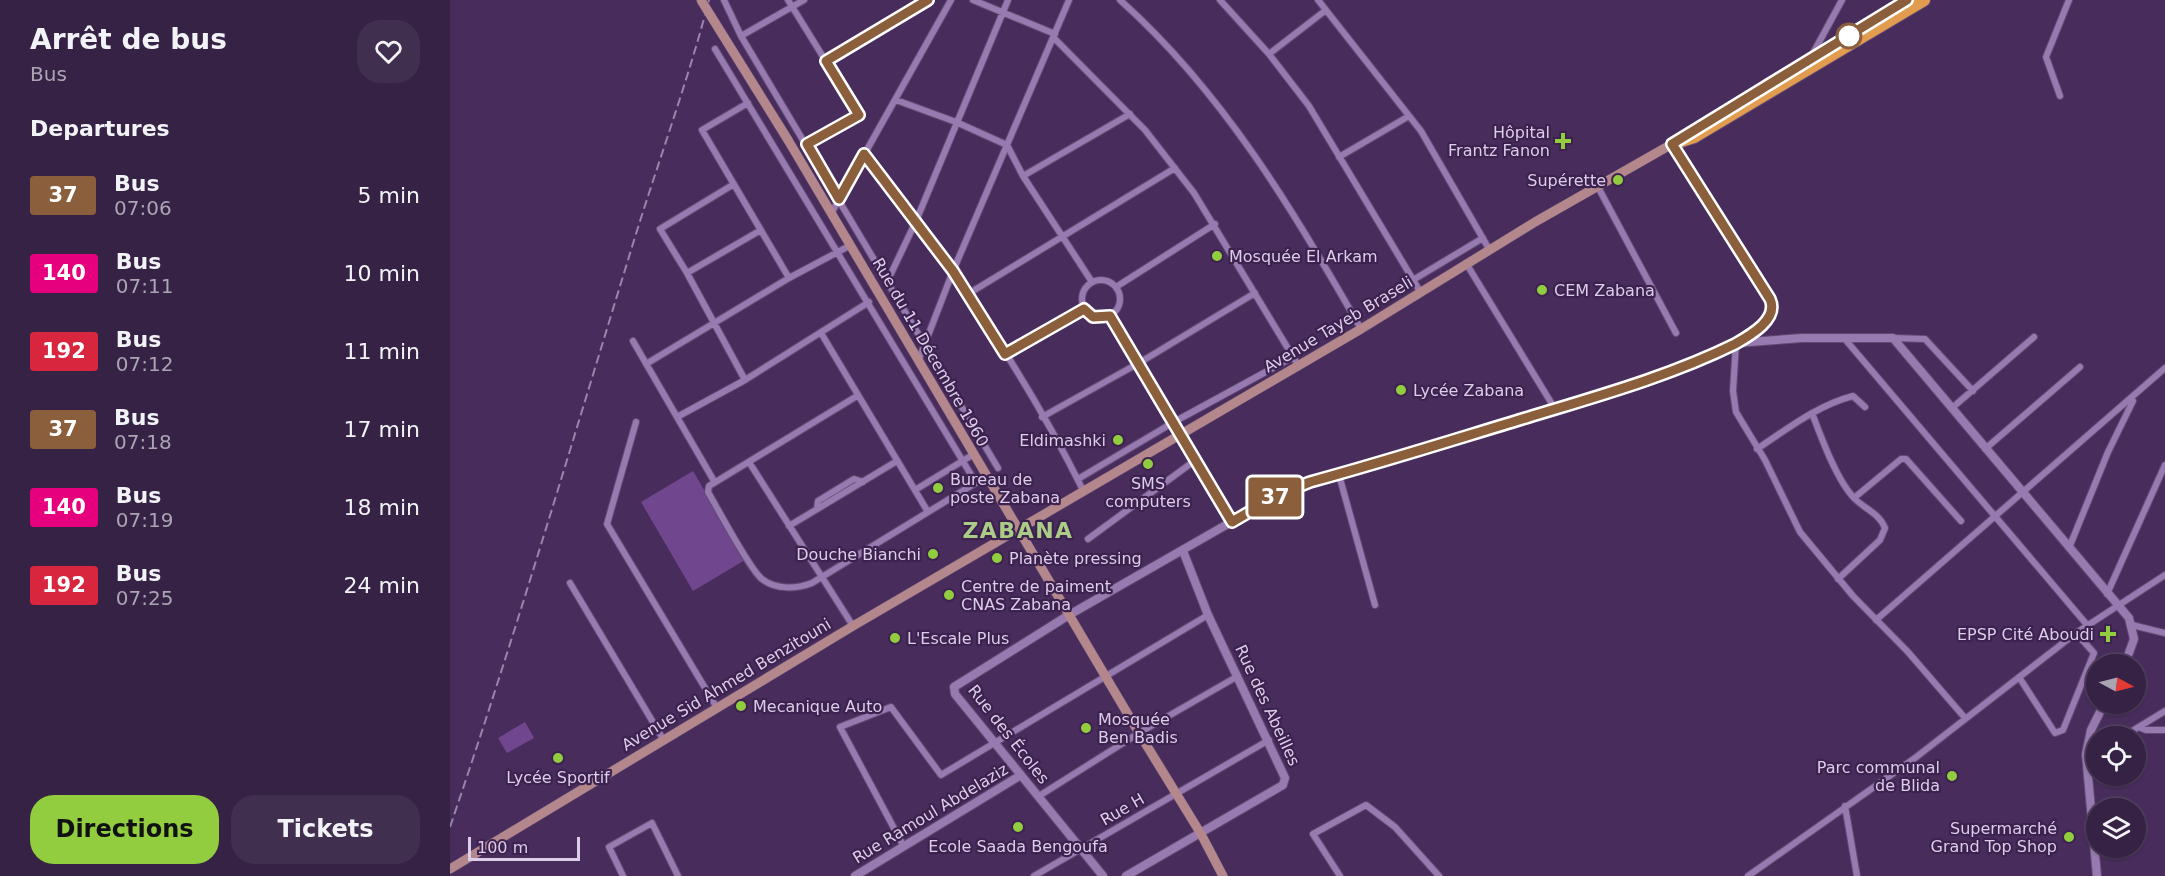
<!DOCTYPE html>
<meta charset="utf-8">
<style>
:root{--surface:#362245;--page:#412f50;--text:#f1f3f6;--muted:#aaa4b3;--line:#503f5e;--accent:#91cd3f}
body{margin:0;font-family:"DejaVu Sans",sans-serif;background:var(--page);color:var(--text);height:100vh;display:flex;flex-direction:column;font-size:22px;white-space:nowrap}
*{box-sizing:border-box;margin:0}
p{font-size:20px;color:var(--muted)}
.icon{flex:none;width:33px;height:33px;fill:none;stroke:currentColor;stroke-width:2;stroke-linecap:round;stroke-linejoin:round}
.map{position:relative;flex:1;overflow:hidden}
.drawer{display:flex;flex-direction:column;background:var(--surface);width:450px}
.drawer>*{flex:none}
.badge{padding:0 12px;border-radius:4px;font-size:21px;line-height:39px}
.needle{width:39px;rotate:97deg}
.tools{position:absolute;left:1636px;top:654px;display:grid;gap:12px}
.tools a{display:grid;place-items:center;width:60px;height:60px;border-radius:50%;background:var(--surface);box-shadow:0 2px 4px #0004,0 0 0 2px var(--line);font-size:30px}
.scale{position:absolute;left:18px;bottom:15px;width:112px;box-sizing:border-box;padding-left:6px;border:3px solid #dccde9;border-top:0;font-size:16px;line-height:21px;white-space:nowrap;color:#dccde9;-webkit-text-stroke:4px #3d2250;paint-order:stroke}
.map>.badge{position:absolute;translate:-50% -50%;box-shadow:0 0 0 3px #fff}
h2{padding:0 30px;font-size:22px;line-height:54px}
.round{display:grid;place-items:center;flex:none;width:63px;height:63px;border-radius:24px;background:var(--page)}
.head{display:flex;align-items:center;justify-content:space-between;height:102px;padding:0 30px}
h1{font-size:28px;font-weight:800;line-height:45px}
.primary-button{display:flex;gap:12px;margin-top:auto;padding:12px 30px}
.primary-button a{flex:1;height:69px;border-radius:24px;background:var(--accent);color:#111;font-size:24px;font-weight:800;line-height:69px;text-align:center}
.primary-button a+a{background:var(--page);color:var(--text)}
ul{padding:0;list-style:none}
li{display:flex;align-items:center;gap:18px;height:78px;padding:0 30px}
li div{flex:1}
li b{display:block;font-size:22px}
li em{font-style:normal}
li .badge{min-width:66px;font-weight:700;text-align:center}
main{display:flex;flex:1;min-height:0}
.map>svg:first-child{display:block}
.green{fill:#70478e}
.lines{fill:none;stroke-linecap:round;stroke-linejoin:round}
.minor-casing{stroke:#624b73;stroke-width:8}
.tertiary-casing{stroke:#624b73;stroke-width:10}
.secondary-casing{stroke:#624b73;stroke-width:10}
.trunk-casing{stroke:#624b73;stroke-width:14}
.minor{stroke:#977aaf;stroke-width:6}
.tertiary{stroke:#977aaf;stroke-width:8}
.secondary{stroke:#b3878b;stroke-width:9}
.trunk{stroke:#e29c4f;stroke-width:12}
.rail{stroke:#9a85aa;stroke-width:2;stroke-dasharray:9 4.5;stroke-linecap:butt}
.secondary-bridge-casing{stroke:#624b73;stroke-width:10;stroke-linecap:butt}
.secondary-bridge{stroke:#b3878b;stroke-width:9}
.line-casing{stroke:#fff;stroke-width:14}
.line{stroke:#8b5e3c;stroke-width:9}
.stop-dot{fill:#fff;stroke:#8b5e3c;stroke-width:3}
.poi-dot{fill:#91cd3f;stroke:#3d2250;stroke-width:2}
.labels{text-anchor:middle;stroke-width:4.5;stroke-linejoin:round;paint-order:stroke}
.poi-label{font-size:16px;fill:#dccde9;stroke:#3d2250;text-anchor:start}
.street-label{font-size:16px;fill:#dccde9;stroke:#3d2250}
.district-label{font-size:22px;font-weight:bold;letter-spacing:1.5px;fill:#aacc87;stroke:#3d2250}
</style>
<main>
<section class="drawer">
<div class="head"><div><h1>Arrêt de bus</h1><p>Bus</p></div><a class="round"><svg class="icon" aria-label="heart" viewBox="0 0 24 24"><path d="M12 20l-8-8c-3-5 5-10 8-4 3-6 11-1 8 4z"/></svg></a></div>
<h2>Departures</h2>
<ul>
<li><span class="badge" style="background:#8b5e3c;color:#fff">37</span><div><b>Bus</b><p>07:06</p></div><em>5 min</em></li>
<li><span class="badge" style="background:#e6007e;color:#fff">140</span><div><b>Bus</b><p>07:11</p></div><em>10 min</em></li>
<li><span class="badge" style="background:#d7263d;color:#fff">192</span><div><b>Bus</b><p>07:12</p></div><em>11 min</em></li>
<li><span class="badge" style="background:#8b5e3c;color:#fff">37</span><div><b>Bus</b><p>07:18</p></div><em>17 min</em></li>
<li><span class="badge" style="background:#e6007e;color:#fff">140</span><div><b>Bus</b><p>07:19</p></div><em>18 min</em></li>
<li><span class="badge" style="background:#d7263d;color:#fff">192</span><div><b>Bus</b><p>07:25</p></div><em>24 min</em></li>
</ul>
<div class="primary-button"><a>Directions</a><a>Tickets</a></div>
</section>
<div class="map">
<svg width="1715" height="876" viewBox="0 0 1715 876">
<rect width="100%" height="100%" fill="#482d5c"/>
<path class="green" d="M 243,471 L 295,560 L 243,591 L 191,502 Z
M 75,722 L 84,738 L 57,753 L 48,738 Z"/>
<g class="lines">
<g class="minor-casing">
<path id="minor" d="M 274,0 L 291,36
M 338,0 L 409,115 L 357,144
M 354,0 L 291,36 L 548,468
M 523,0 L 605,34
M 670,0 C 772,91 844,211 911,329
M 770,0 L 819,54 L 859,106 L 971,293
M 868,0 L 971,131 L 1039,249
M 604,38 L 695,130 L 744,193 L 848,365
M 265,49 L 526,483
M 819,54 L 876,10
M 1361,57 L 1392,0
M 376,61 L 478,0
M 1610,96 L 1596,57 L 1619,0
M 446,100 L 506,122 L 557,145 L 573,176 L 642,282
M 298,103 L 252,130 L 339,278
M 1222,144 L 1324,306 C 1321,324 1300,334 1286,343 L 1283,391 L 1286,412 L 1315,460 L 1350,532 L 1403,596 L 1458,652 L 1515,718
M 414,154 C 497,260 574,371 634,492
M 889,157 L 959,116
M 573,176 L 680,114
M 284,184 L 210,229 L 237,273 L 295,380
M 1148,187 L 1226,333
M 382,212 L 501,0
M 1016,263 L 1105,409
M 237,273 L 311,230
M632 299a19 19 0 1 1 38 0a19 19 0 1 1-38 0Z
M 438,280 L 466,221 L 558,0
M 963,280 L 1033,238
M 666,287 L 765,224
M 518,294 L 725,168
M 660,316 L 782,522
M 371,333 L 478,512
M 1394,338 L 1638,626
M 1443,338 L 1475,339 L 1523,391
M 183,341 L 264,481
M 555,354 L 634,309
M 469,359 L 503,271 L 619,0
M 196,364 L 339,278 L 401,245
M 407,396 L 259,486 L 258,492 C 268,509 300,570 312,579 C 326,590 347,589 362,583 L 537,476
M 1502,408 L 1584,337
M 1362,413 C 1371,437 1387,481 1405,499 C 1415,509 1429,513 1435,528 L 1430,540 L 1388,579
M 227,417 L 295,380 L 419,302
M 592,417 L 689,363 L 805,293
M 186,422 L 157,524 L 267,708
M 1307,449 C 1337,429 1368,405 1403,396 L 1415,407
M 1535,449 L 1630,367
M 299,462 L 403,626
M 889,475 L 925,605
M 628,479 L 724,422 L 843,357
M 465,490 L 524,454
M 1404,498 L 1451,459 L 1456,459 L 1511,521
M 367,509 L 368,501 L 404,479 L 413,482
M 339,526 L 447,461
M 638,539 L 747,459
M 1619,548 L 1658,452 L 1683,401
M 120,583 L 213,739
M 1657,594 L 1715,465
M 1426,620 L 1715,368
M 1682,625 L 1715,633
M 1569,677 L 1605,733 L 1613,730 L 1644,653 L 1626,633
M 1691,728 L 1696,730 L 1715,730
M 1674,736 L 1715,711
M 1637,768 L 1647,758
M 589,796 L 689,733 L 788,676
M 1395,806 L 1407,876
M 454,847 L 390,727 L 441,707 L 491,775 L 758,615
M 173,876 L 159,847 L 202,823 L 228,876
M 584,876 L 819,740
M 890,876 L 863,834 L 916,805 L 945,827 L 989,876
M 1298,876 L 1465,758 L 1626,633 L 1715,575"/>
</g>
<g class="tertiary-casing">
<path id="tertiary" d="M 405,876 L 571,775
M 653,876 L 505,694 L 504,687 L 619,615 L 830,494 L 860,482 L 1182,385 L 1286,343 L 1352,338 L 1443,338 L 1679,618 L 1684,639 L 1675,664
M 676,876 L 833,785 L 835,778 L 758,615 L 733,551
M 1647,876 L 1636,754 L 1641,730 L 1654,704"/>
</g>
<g class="secondary-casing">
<path id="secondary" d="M 338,140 L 689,733 L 751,834 L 773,876
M 0,869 L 403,626 L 911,329 L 1085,222 L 1222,144"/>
</g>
<g class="trunk-casing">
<path id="trunk" d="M 1436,14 L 1457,0
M 1317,85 L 1414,28
M 1222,144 L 1244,137 L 1474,0"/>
</g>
<use href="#minor" class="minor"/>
<use href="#tertiary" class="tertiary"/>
<use href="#secondary" class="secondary"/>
<use href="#trunk" class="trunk"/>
<path class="rail" d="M 0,827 C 64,639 120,449 178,260 C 204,173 236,88 259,0"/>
<g class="secondary-bridge-casing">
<path id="secondary-bridge" d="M 251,0 L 338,140"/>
</g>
<use href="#secondary-bridge" class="secondary-bridge"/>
</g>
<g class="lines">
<g class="line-casing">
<path id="line" d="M 478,0 L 376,61 L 409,115 L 357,144 L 389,199 L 414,154 L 503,271 L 555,354 L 634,309 L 643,317 L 660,316 L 782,522 L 830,494 L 860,482 C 934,462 1006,439 1079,417 C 1148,396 1220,376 1285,344 C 1301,335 1329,319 1320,299 L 1222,144 L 1457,0"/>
</g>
<use href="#line" class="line"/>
</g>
<circle class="stop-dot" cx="1399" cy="36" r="12"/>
<g class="poi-dot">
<path d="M1110 132h6v6h6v6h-6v6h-6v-6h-6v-6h6z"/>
<circle cx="1168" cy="180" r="6"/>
<circle cx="767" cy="256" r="6"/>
<circle cx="1092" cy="290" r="6"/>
<circle cx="951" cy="390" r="6"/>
<circle cx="668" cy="440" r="6"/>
<circle cx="698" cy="464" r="6"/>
<circle cx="488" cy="488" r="6"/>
<circle cx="483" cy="554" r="6"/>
<circle cx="547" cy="558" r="6"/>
<circle cx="499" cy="595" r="6"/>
<path d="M1655 625h6v6h6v6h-6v6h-6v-6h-6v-6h6z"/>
<circle cx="445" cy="638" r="6"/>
<circle cx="291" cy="706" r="6"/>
<circle cx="636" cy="728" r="6"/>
<circle cx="108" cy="758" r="6"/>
<circle cx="1502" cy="776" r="6"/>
<circle cx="568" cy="827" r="6"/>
<circle cx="1619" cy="837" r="6"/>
</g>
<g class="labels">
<g class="poi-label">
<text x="1100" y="138" text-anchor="end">Hôpital<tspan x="1100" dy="18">Frantz Fanon</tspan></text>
<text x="1156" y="186" text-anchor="end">Supérette</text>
<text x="779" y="262">Mosquée El Arkam</text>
<text x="1104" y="296">CEM Zabana</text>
<text x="963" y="396">Lycée Zabana</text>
<text x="656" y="446" text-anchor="end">Eldimashki</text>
<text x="500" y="485">Bureau de<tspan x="500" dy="18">poste Zabana</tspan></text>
<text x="698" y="489" text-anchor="middle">SMS<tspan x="698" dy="18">computers</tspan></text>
<text x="471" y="560" text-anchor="end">Douche Bianchi</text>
<text x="559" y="564">Planète pressing</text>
<text x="511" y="592">Centre de paiment<tspan x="511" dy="18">CNAS Zabana</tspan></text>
<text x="1644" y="640" text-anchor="end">EPSP Cité Aboudi</text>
<text x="457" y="644">L'Escale Plus</text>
<text x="303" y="712">Mecanique Auto</text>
<text x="648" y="725">Mosquée<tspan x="648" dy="18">Ben Badis</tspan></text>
<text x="1490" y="773" text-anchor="end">Parc communal<tspan x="1490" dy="18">de Blida</tspan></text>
<text x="108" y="783" text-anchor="middle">Lycée Sportif</text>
<text x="1607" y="834" text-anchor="end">Supermarché<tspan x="1607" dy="18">Grand Top Shop</tspan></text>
<text x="568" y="852" text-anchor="middle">Ecole Saada Bengoufa</text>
</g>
<g class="street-label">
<text transform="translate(888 324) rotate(-31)" y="6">Avenue Tayeb Braseli</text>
<text transform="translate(481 352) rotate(60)" y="6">Rue du 11 Décembre 1960</text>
<text transform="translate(276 684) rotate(-31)" y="6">Avenue Sid Ahmed Benzitouni</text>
<text transform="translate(818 705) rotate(65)" y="6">Rue des Abeilles</text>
<text transform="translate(559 734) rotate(52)" y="6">Rue des Écoles</text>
<text transform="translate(672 809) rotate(-30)" y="6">Rue H</text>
<text transform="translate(480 813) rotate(-31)" y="6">Rue Ramoul Abdelaziz</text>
</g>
<g class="district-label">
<text x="568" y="538">ZABANA</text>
</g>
</g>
</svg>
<div class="tools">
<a><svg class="needle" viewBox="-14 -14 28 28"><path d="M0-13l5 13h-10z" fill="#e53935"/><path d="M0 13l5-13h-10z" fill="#aaa4b3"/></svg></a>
<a><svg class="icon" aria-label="locate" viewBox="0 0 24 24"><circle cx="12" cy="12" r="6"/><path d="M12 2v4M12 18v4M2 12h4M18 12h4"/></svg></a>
<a><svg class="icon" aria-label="layers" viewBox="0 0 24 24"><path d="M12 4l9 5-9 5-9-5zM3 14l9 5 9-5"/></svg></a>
</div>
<div class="scale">100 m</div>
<b class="badge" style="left:825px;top:497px;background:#8b5e3c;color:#fff">37</b>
</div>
</main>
